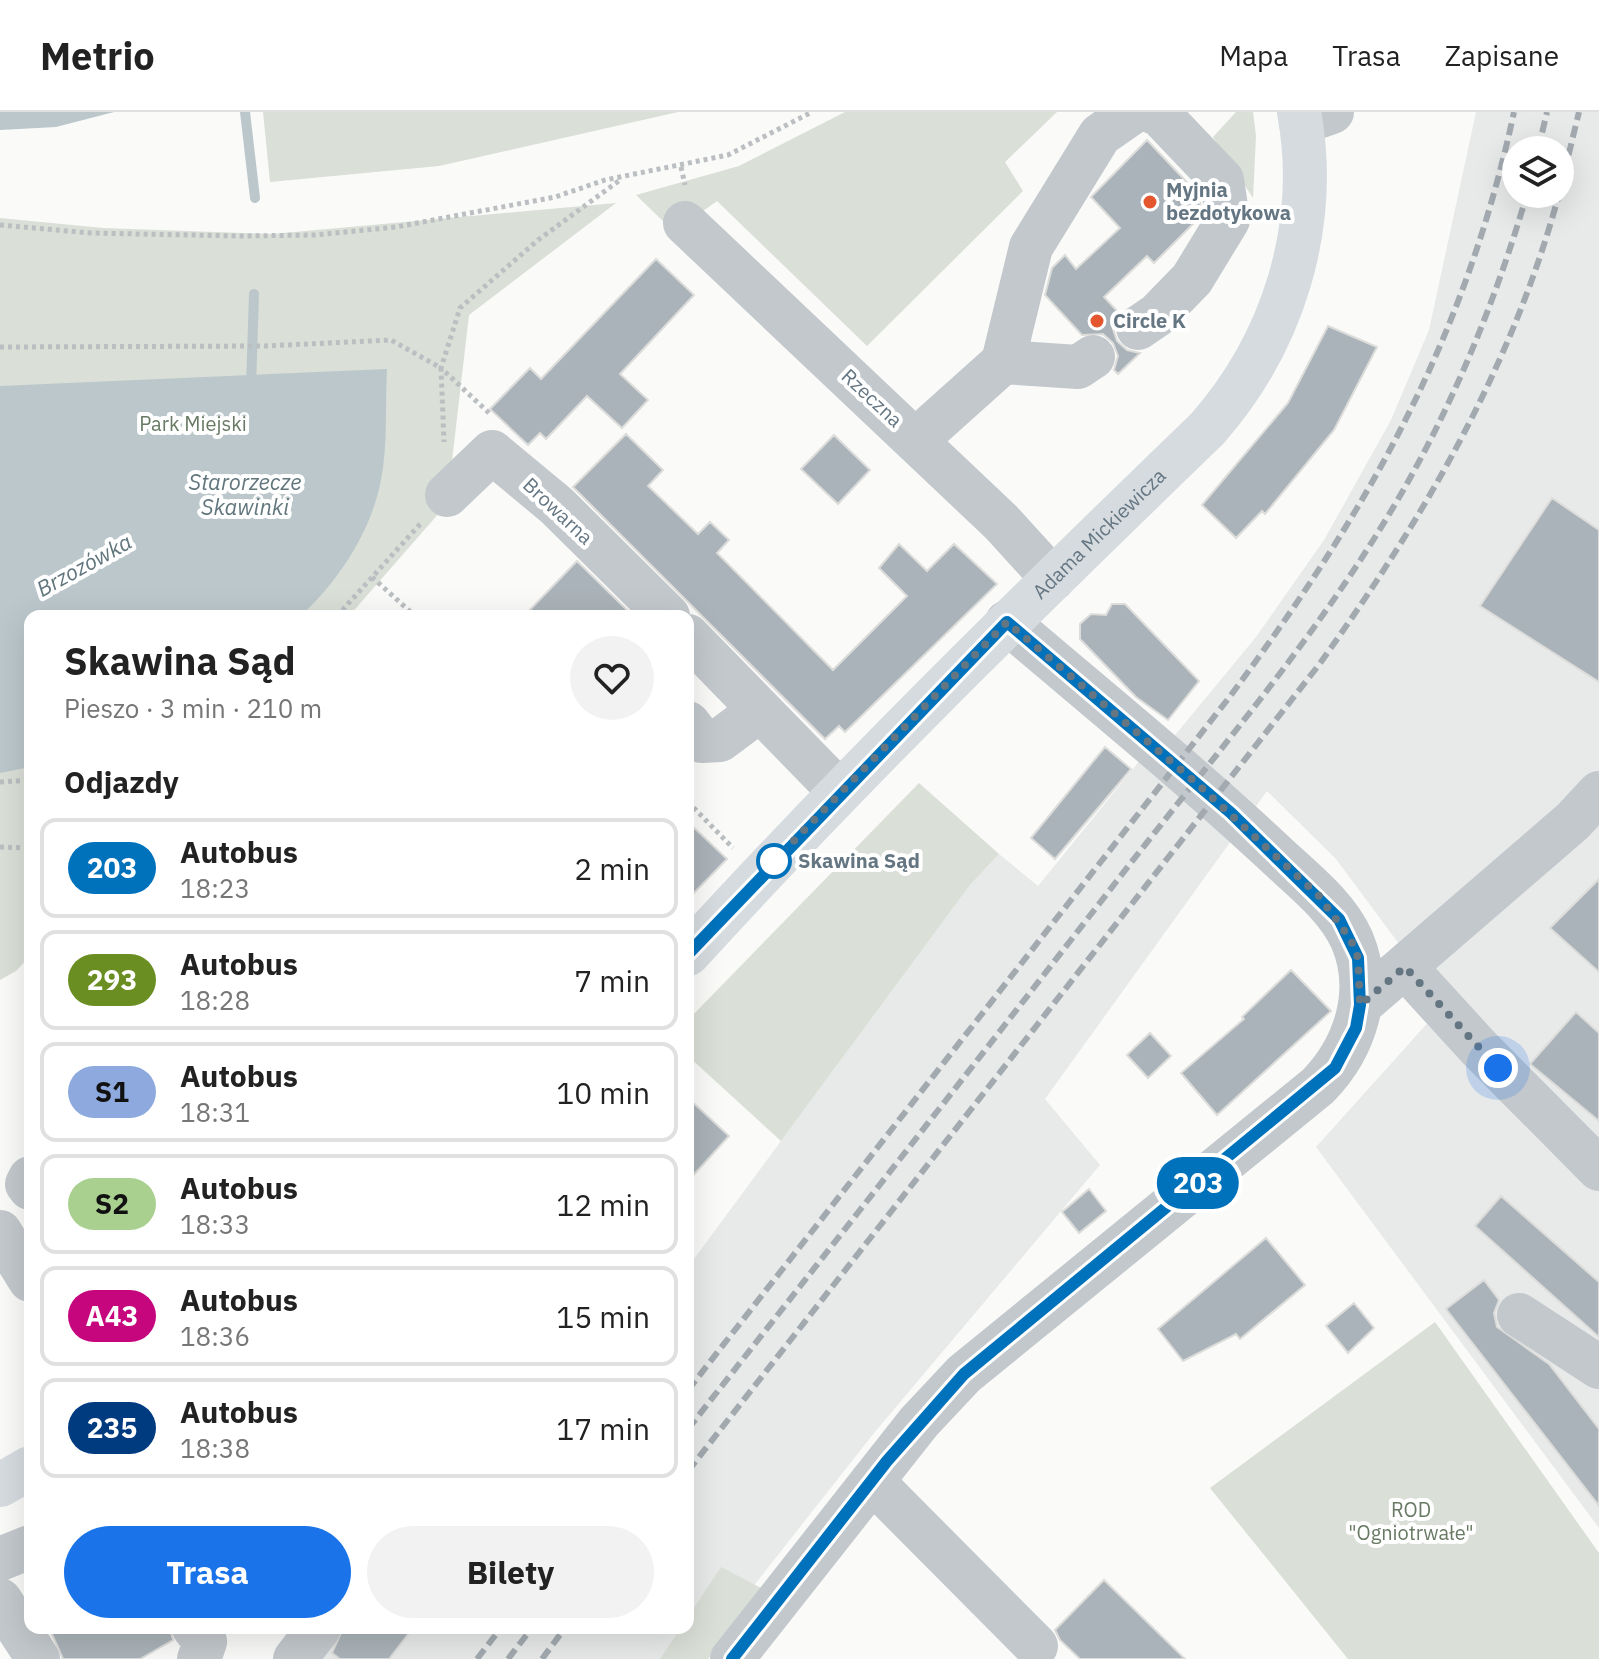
<!DOCTYPE html>
<html lang="pl">
<meta charset="utf-8">
<style>
:root{--surface:#fff;--page:#f2f2f2;--text:#222;--muted:#767676;--line:#e0e0e0;--accent:#1a73e8}
body{margin:0;font-family:"IBM Plex Sans",sans-serif;background:var(--page);color:var(--text);height:100vh;display:flex;flex-direction:column;font-size:30px;white-space:nowrap}
*{box-sizing:border-box;margin:0}
p{font-size:26px;color:var(--muted)}
.icon{flex:none;width:44px;height:44px;fill:none;stroke:currentColor;stroke-width:2;stroke-linecap:round;stroke-linejoin:round}
.map{position:relative;flex:1;overflow:hidden}
.panel{position:absolute;left:24px;top:498px;width:670px;height:1024px;display:flex;flex-direction:column;background:var(--surface);border-radius:16px;box-shadow:0 8px 32px #0002}
.panel>*{flex:none}
.badge{padding:0 16px;border-radius:26px;font-size:28px;line-height:52px}
.buttons{position:absolute;left:1502px;top:24px;display:grid;gap:16px}
.buttons a{display:grid;place-items:center;width:72px;height:72px;border-radius:50%;background:var(--surface);box-shadow:0 8px 32px #0002;font-size:40px}
.you{position:absolute;width:40px;height:40px;margin:-20px;border:6px solid #fff;border-radius:50%;background:#1a73e8;box-shadow:0 0 0 12px #1a73e833}
.map>.badge{position:absolute;translate:-50% -50%;box-shadow:0 0 0 4px #fff}
h2{padding:0 40px;font-size:30px;line-height:72px}
.round{display:grid;place-items:center;flex:none;width:84px;height:84px;border-radius:42px;background:var(--page)}
.head{display:flex;align-items:center;justify-content:space-between;height:136px;padding:0 40px}
h1{font-size:38px;font-weight:800;line-height:60px}
.primary-button{display:flex;gap:16px;margin-top:auto;padding:16px 40px}
.primary-button a{flex:1;height:92px;border-radius:48px;background:var(--accent);color:#fff;font-size:32px;font-weight:800;line-height:92px;text-align:center}
.primary-button a+a{background:var(--page);color:var(--text)}
ul{padding:0;list-style:none}
li{display:flex;align-items:center;gap:24px;height:100px;margin:0 16px 12px;padding:0 24px;border:4px solid var(--line);border-radius:16px}
li div{flex:1}
li b{display:block;font-size:30px}
li em{font-style:normal}
li .badge{min-width:88px;font-weight:700;text-align:center}
header{display:flex;align-items:center;gap:48px;box-sizing:border-box;height:112px;padding:0 40px;background:var(--surface);border-bottom:2px solid var(--line)}
header strong{font-size:38px}
nav{display:flex;gap:44px;margin-inline-start:auto;font-size:28px}
.map>svg:first-child{display:block}
.built{fill:#e8e9e9;fill-rule:evenodd}
.green{fill:#dadfd7}
.water{fill:#bbc7cb}
.lines{fill:none;stroke-linecap:round;stroke-linejoin:round}
.stream{stroke:#bbc7cb;stroke-width:10}
.building{fill:#aab3b9;stroke:#dcdcda;stroke-width:2}
.path{stroke:#bbbfc2;stroke-width:5;stroke-dasharray:4 4;stroke-linecap:butt}
.minor{stroke:#c3c8cc;stroke-width:44}
.major{stroke:#d6dbdf;stroke-width:44}
.rail{stroke:#a2aab0;stroke-width:6;stroke-dasharray:12 6;stroke-linecap:butt}
.line-casing{stroke:#fff;stroke-width:18}
.line{stroke:#0072bc;stroke-width:12}
.walk{stroke:#657683;stroke-width:8;stroke-dasharray:0 14.4}
.poi-dot{fill:#e4572e;stroke:#fff;stroke-width:3}
.stop-dot{fill:#fff;stroke:#0072bc;stroke-width:4}
.labels{text-anchor:middle;stroke-width:8;stroke-linejoin:round;paint-order:stroke}
.poi-label{font-size:20px;font-weight:bold;fill:#657683;stroke:#fff;text-anchor:start}
.street-label{font-size:20px;fill:#657683;stroke:#fff}
.park-label{font-size:20px;fill:#687a64;stroke:#fff}
.stop-label{font-size:20px;font-weight:bold;fill:#657683;stroke:#fff;text-anchor:start}
.water-label{font-size:22px;font-style:italic;fill:#60757c;stroke:#fff}
</style>
<header>
<strong>Metrio</strong>
<nav><a>Mapa</a><a>Trasa</a><a>Zapisane</a></nav>
</header>
<div class="map">
<svg width="1599" height="1547" viewBox="0 0 1599 1547">
<rect width="100%" height="100%" fill="#fafaf8"/>
<path class="built" d="M 1476,0 L 1599,0 L 1599,1416 L 1316,1035 L 1432,906 L 1402,836 L 1336,747 L 1267,679 L 1045,987 L 1100,1053 L 874,1321 L 696,1547 L 276,1547 L 301,1516 L 688,1516 L 688,1155 L 970,773 L 999,742 L 1038,774 L 1162,621 L 1171,628 L 1256,525 L 1324,428 L 1391,308 L 1429,218 ZM 1516,38 L 1560,38 L 1560,82 L 1516,82 Z"/>
<path class="green" d="M 263,0 L 678,0 L 439,54 L 270,70 Z
M 845,0 L 1057,0 L 1005,50 L 1023,79 L 867,234 L 717,89 L 696,104 L 666,112 L 636,83 L 739,54 Z
M 1236,0 L 1253,0 L 1256,24 L 1253,86 L 1213,25 Z
M 616,91 L 469,203 L 447,392 L 349,504 L 30,504 L 30,844 L 16,859 L 0,868 L 0,106 L 103,116 L 272,122 Z
M 919,671 L 999,742 L 970,773 L 781,1029 L 688,944 L 688,908 Z
M 1435,1210 L 1599,1441 L 1599,1547 L 1348,1547 L 1210,1376 Z
M 721,1455 L 763,1477 L 708,1547 L 660,1547 L 681,1516 L 688,1516 L 688,1505 Z"/>
<path class="water" d="M 0,0 L 114,0 L 56,15 L 0,18 Z
M 387,257 C 385,292 388,333 381,368 C 371,420 339,468 301,504 L 30,504 L 30,655 L 0,661 L 0,274 Z"/>
<g class="lines">
<path class="stream" d="M 245,0 L 255,86
M 251,274 L 254,182"/>
</g>
<path class="building" d="M 1147,28 L 1199,83 L 1202,103 L 1154,151 L 1147,144 L 1104,185 L 1119,201 L 1113,217 L 1117,229 L 1127,238 L 1140,241 L 1118,262 L 1114,258 L 1118,244 L 1113,231 L 1103,222 L 1082,223 L 1045,183 L 1052,156 L 1065,143 L 1076,157 L 1120,116 L 1091,85 Z
M 656,147 L 694,183 L 620,262 L 648,288 L 622,316 L 587,284 L 546,327 L 540,321 L 528,333 L 490,297 L 530,256 L 541,267 Z
M 1328,214 L 1377,235 L 1334,318 L 1265,402 L 1262,399 L 1236,426 L 1202,393 L 1288,291 Z
M 626,322 L 663,358 L 648,374 L 698,422 L 710,410 L 729,428 L 717,441 L 833,558 L 907,484 L 879,456 L 899,432 L 927,459 L 954,432 L 997,472 L 845,620 L 839,614 L 825,627 L 573,375 Z
M 834,323 L 870,358 L 838,392 L 801,357 Z
M 1552,386 L 1599,418 L 1599,570 L 1480,494 Z
M 577,449 L 629,500 L 625,504 L 524,504 Z
M 1112,492 L 1125,492 L 1199,569 L 1168,608 L 1136,585 L 1080,527 L 1080,512 L 1091,502 L 1106,503 Z
M 1105,635 L 1131,657 L 1055,747 L 1031,726 Z
M 688,710 L 727,747 L 688,787 Z
M 1599,767 L 1599,860 L 1550,816 Z
M 1291,858 L 1331,899 L 1217,1003 L 1181,961 L 1244,907 L 1242,905 Z
M 1576,900 L 1599,921 L 1599,1009 L 1530,952 Z
M 1150,921 L 1171,944 L 1148,966 L 1127,943 Z
M 688,986 L 729,1024 L 688,1069 Z
M 1089,1077 L 1106,1099 L 1079,1121 L 1062,1100 Z
M 1501,1084 L 1599,1170 L 1599,1225 L 1475,1114 Z
M 1266,1126 L 1305,1173 L 1240,1227 L 1236,1222 L 1183,1249 L 1158,1217 Z
M 1484,1168 L 1499,1188 L 1494,1201 L 1497,1215 L 1549,1252 L 1599,1317 L 1599,1394 L 1446,1197 Z
M 1354,1191 L 1374,1216 L 1348,1241 L 1326,1214 Z
M 1104,1468 L 1185,1547 L 1080,1547 L 1060,1528 L 1055,1518 Z
M 61,1516 L 170,1516 L 173,1528 L 140,1547 L 63,1547 L 52,1522 Z
M 343,1516 L 413,1516 L 389,1547 L 340,1547 L 332,1541 Z"/>
<g class="lines">
<path class="path" d="M 681,55 L 685,73
M 0,113 L 90,121 L 240,124 L 315,123 L 396,115 L 555,85 L 605,68 L 728,43 L 812,0
M 0,235 L 265,234 L 391,228 L 441,256 L 444,330
M 489,301 L 441,256 L 460,196 L 538,128 L 620,68
M 372,465 L 415,504
M 337,504 L 422,410
M 0,670 L 30,668
M 688,690 L 733,736
M 0,735 L 30,736"/>
<path class="minor" d="M 1301,11 L 1332,0
M 685,111 L 1001,410 L 1053,467
M 1138,216 L 1157,203 L 1192,167 L 1228,108 L 1222,68 L 1160,3 L 1153,0
M 1003,250 L 1031,135 L 1100,23 L 1133,0
M 916,328 L 1003,250 L 1078,255 L 1093,245
M 447,383 L 492,340 L 557,394 L 668,504
M 688,524 L 840,680
M 688,611 L 702,629 L 720,628 L 760,598
M 1405,855 L 1478,935 L 1599,1057
M 1360,893 L 1573,709 L 1599,681
M 30,1066 L 27,1072 L 30,1076
M 0,1120 L 30,1168
M 1519,1203 L 1599,1255
M 872,1369 L 1036,1534
M 0,1447 L 30,1435
M 0,1488 L 38,1547
M 194,1516 L 205,1530 L 199,1547
M 295,1547 L 319,1516
M 732,1547 L 919,1310 L 964,1262 L 1318,974 C 1355,936 1374,880 1352,828 C 1336,792 1299,765 1271,738 C 1186,659 1095,585 1007,510"/>
<g class="major">
<path id="s1" d="M 688,842 C 854,660 1030,488 1207,317 C 1283,231 1320,114 1299,0"/>
<path d="M 0,1373 L 30,1356"/>
</g>
<path class="rail" d="M 1538,38 L 1547,0
M 1560,78 L 1579,0
M 688,1278 L 1228,587 C 1366,402 1465,229 1514,0
M 688,1317 C 831,1135 974,953 1116,770 C 1211,647 1315,528 1394,394 C 1452,296 1495,191 1527,82
M 688,1359 L 1318,554 C 1422,409 1512,256 1559,82
M 477,1547 L 501,1516
M 508,1547 L 532,1516
M 542,1547 L 565,1516"/>
</g>
<g class="lines">
<g class="line-casing">
<path id="line" d="M 688,842 L 1007,510 L 1231,701 L 1339,807 L 1358,846 L 1360,893 L 1356,916 L 1335,956 L 964,1262 L 887,1349 L 732,1547"/>
</g>
<use href="#line" class="line"/>
<path class="walk" d="M 774,749 L 1007,510 L 1194,669 L 1319,784 L 1351,828 L 1358,846 L 1360,893 L 1405,855 L 1498,956"/>
</g>
<g class="poi-dot">
<circle cx="1150" cy="90" r="8"/>
<circle cx="1097" cy="209" r="8"/>
</g>
<circle class="stop-dot" cx="774" cy="749" r="16"/>
<g class="labels">
<g class="poi-label">
<text x="1166" y="85">Myjnia<tspan x="1166" dy="23">bezdotykowa</tspan></text>
<text x="1113" y="216">Circle K</text>
</g>
<g class="street-label">
<text transform="translate(872 286) rotate(43)" y="7">Rzeczna</text>
<text transform="translate(558 399) rotate(43)" y="7">Browarna</text>
<text dy="7" stroke="none"><textPath href="#s1" startOffset="588">Adama Mickiewicza</textPath></text>
</g>
<g class="park-label">
<text x="193" y="319">Park Miejski</text>
<text x="1411" y="1405">ROD<tspan x="1411" dy="23">"Ogniotrwałe"</tspan></text>
</g>
<g class="stop-label">
<text x="798" y="756">Skawina Sąd</text>
</g>
<g class="water-label">
<text x="245" y="378">Starorzecze<tspan x="245" dy="25">Skawinki</tspan></text>
<text transform="translate(84 453) rotate(-29)" y="8">Brzozówka</text>
</g>
</g>
</svg>
<div class="buttons">
<a><svg class="icon" aria-label="layers" viewBox="0 0 24 24"><path d="M12 4l9 5-9 5-9-5zM3 14l9 5 9-5"/></svg></a>
</div>
<div class="you" style="left:1498px;top:956px"></div>
<b class="badge" style="left:1198px;top:1071px;background:#0072bc;color:#fff">203</b>
<section class="panel">
<div class="head"><div><h1>Skawina Sąd</h1><p>Pieszo · 3 min · 210 m</p></div><a class="round"><svg class="icon" aria-label="heart" viewBox="0 0 24 24"><path d="M12 20l-8-8c-3-5 5-10 8-4 3-6 11-1 8 4z"/></svg></a></div>
<h2>Odjazdy</h2>
<ul>
<li><span class="badge" style="background:#0072bc;color:#fff">203</span><div><b>Autobus</b><p>18:23</p></div><em>2 min</em></li>
<li><span class="badge" style="background:#6b8e23;color:#fff">293</span><div><b>Autobus</b><p>18:28</p></div><em>7 min</em></li>
<li><span class="badge" style="background:#8ea9de;color:#111">S1</span><div><b>Autobus</b><p>18:31</p></div><em>10 min</em></li>
<li><span class="badge" style="background:#a9d08f;color:#111">S2</span><div><b>Autobus</b><p>18:33</p></div><em>12 min</em></li>
<li><span class="badge" style="background:#c5067d;color:#fff">A43</span><div><b>Autobus</b><p>18:36</p></div><em>15 min</em></li>
<li><span class="badge" style="background:#003b80;color:#fff">235</span><div><b>Autobus</b><p>18:38</p></div><em>17 min</em></li>
</ul>
<div class="primary-button"><a>Trasa</a><a>Bilety</a></div>
</section>
</div>
